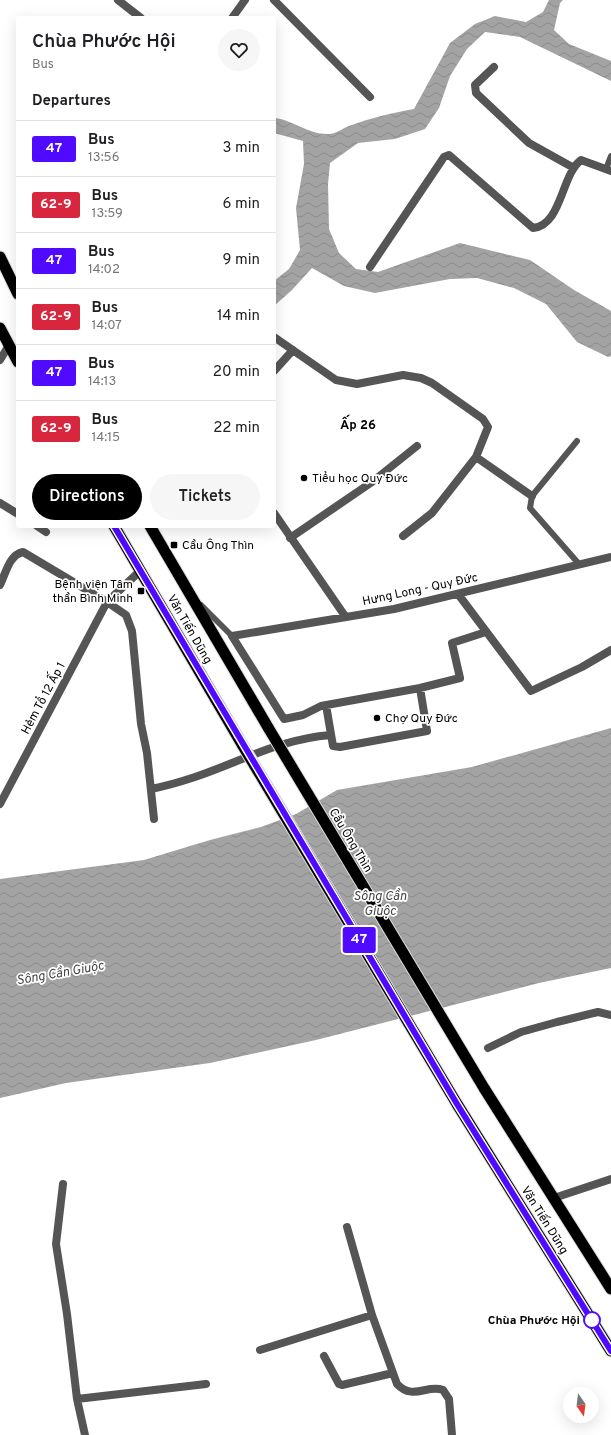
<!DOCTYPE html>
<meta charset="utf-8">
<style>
:root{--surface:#fff;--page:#f6f6f6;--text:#202124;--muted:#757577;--line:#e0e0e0;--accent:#000}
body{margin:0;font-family:Overpass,sans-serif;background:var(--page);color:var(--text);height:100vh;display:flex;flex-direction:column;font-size:15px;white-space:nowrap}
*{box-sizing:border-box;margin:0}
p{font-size:13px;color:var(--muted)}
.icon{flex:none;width:22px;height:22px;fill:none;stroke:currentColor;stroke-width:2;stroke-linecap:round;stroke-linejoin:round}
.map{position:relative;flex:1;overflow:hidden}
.drawer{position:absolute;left:16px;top:16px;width:260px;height:512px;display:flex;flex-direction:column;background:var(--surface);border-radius:4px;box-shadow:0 4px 16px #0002}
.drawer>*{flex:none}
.badge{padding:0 8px;border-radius:3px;font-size:14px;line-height:26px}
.needle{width:26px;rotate:166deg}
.buttons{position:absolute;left:563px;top:1387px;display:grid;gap:8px}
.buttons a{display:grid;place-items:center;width:36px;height:36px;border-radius:50%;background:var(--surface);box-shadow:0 4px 16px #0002;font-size:20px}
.map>.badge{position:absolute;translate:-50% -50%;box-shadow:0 0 0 2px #fff}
h2{padding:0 16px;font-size:15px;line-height:36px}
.round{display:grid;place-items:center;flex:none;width:42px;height:42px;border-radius:21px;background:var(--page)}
.headline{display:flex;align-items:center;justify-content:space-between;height:68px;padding:0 16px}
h1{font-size:19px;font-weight:600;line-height:30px}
.primary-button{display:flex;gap:8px;margin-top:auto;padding:8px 16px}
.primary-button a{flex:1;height:46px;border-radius:24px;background:var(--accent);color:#fff;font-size:16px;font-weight:600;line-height:46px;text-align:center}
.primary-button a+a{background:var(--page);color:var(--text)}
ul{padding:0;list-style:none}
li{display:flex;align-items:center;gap:12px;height:56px;padding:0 16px;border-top:1px solid var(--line)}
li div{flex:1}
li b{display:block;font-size:15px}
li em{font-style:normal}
li .badge{min-width:44px;font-weight:700;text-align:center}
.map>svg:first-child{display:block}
.water{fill:url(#water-waves)}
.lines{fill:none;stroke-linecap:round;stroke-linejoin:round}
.trunk-casing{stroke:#dbdbdb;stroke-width:13}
.service{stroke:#555;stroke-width:6}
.minor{stroke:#555;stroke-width:8}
.trunk{stroke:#000;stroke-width:11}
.trunk-bridge-casing{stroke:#dbdbdb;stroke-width:13;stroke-linecap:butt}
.trunk-bridge{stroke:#000;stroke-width:11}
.line-casing{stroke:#fff;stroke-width:9}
.line{stroke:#4f0aff;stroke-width:6}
.poi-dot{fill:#000;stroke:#fff;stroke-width:1.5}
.stop-dot{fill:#fff;stroke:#4f0aff;stroke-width:2}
.labels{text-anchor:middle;stroke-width:3.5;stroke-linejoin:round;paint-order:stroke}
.poi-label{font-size:12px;fill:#000;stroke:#fff;text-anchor:start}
.street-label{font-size:12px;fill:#000;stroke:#fff}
.stop-label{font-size:12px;font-weight:bold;fill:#000;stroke:#fff;text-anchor:end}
.neighbourhood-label{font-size:13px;font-weight:bold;fill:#000;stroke:#fff}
.water-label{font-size:13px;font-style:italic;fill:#444;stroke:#fff}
</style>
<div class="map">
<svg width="611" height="1435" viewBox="0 0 611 1435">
<defs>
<pattern id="water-waves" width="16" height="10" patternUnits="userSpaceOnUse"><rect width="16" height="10" fill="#a3a3a3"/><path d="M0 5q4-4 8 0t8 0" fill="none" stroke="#8b8b8b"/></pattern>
</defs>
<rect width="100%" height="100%" fill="#fff"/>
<path class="water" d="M 549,0 L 563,0 L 560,3 L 554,30 L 569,44 L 611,61 L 611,81 L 520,37 L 485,32 L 467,49 L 450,76 L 439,108 L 425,129 L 395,139 L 358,143 L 330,163 L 328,184 L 329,229 L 339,253 L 356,269 L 378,272 L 460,243 L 530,260 L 574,290 L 611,311 L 611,356 L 608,357 L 577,342 L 546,304 L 514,288 L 477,278 L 450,279 L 375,293 L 344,286 L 312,268 L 292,290 L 274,306 L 274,281 L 289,269 L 300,250 L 296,208 L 304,164 L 303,141 L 274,133 L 274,118 C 291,119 309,135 329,134 C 336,134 343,128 349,126 C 370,118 392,113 414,109 L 450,43 L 475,24 L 495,16 L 526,22 L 543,12 Z
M 611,728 L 611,968 L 539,983 L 316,1040 L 210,1063 L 66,1083 L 0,1098 L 0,879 L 144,860 L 210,840 L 261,827 L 296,814 L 337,790 L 472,767 Z"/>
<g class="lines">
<g class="trunk-casing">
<path id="trunk" d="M 0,257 L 18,294
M 0,328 L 18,362
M 114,526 L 243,746
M 150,526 L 269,729
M 484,1088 L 611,1289
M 457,1104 L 611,1351"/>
</g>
<path class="service" d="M 606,169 L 611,156
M 577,441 L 532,496 L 530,508 L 579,564
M 201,605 L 232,636"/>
<path class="minor" d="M 118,0 L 141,18
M 274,0 L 370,97
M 232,18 L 245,0
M 494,67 L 475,85 L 476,93 L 529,143 L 574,168
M 370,267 L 444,157 L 449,155 L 533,228 C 562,225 561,175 581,160 L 611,171
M 274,337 L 336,380 L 357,384 L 403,375 L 421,378 L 432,383 L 483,419 L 488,427 L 476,457 L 532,496
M 0,360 L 9,345
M 274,371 L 293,350
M 0,503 L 18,514
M 274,513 L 345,616
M 37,526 L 46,532
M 403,536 L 432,513 L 476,457
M 290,538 L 372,482 L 417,446
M 0,585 C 6,573 9,555 23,552 L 107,602 L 140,571
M 458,594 L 531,691 L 582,667 L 611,650
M 486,632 L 452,643 L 460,678 L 420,688 L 321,706 L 303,715 L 284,719 L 232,636 L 394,609 L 611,557
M 326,705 L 333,746 L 340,747 L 427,731 L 420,688
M 151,789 C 166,786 180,782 195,777 C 242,761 280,739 331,735
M 0,804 L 107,602 L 126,615 L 132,631 L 141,724 L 147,753 L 154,819
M 488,1048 L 521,1032 L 557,1022 L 598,1012 L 611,1015
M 63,1184 L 56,1244 L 67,1314 L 77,1399 L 85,1435
M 554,1198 L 611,1179
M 347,1227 L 372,1315 L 397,1384 C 413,1401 427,1384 443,1390 L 449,1399 L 452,1435
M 260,1350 L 372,1315
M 324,1356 L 339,1384 L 342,1385 L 393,1373
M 77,1399 L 206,1384"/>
<use href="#trunk" class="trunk"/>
<g class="trunk-bridge-casing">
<path id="trunk-bridge" d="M 269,729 L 484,1088
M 243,746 L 457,1104"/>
</g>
<use href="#trunk-bridge" class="trunk-bridge"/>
</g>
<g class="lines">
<g class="line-casing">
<path id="line" d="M 114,526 L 457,1104 L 611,1351"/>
</g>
<use href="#line" class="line"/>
</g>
<g class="poi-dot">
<circle cx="304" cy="478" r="4"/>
<rect x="170" y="541" width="8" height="8" rx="2"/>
<rect x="137" y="587" width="8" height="8" rx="2"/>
<circle cx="377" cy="718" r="4"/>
</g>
<circle class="stop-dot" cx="592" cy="1320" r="8"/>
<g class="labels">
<g class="poi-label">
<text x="312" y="482">Tiểu học Quy Đức</text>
<text x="182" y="549">Cầu Ông Thìn</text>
<text x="133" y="588" text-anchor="end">Bệnh viện Tâm<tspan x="133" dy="14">thần Bình Minh</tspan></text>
<text x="385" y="722">Chợ Quy Đức</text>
</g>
<g class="street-label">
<text transform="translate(420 589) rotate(-12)" y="4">Hưng Long - Quy Đức</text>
<text transform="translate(190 629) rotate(60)" y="4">Văn Tiến Dũng</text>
<text transform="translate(43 698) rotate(-62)" y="4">Hẻm Tổ 12 Ấp 1</text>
<text transform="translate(351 840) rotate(59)" y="4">Cầu Ông Thìn</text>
<text transform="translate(545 1220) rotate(58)" y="4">Văn Tiến Dũng</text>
</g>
<g class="stop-label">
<text x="580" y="1324">Chùa Phước Hội</text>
</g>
<g class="neighbourhood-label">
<text x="358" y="429">Ấp 26</text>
</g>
<g class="water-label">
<text x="380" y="900">Sông Cần<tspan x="380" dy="15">Giuộc</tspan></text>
<text transform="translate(60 972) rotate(-10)" y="5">Sông Cần Giuộc</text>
</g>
</g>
</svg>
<div class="buttons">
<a><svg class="needle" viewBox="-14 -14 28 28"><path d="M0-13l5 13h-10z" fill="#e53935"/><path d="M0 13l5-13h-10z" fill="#757577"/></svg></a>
</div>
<b class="badge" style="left:359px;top:940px;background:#4f0aff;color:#fff">47</b>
<section class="drawer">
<div class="headline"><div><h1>Chùa Phước Hội</h1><p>Bus</p></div><a class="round"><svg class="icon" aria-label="heart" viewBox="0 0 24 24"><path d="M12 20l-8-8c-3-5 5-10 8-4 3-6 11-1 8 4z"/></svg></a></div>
<h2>Departures</h2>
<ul>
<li><span class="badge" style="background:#4f0aff;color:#fff">47</span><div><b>Bus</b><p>13:56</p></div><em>3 min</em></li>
<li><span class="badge" style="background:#d7263d;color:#fff">62-9</span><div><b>Bus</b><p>13:59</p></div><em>6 min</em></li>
<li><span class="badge" style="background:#4f0aff;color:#fff">47</span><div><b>Bus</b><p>14:02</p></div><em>9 min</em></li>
<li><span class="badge" style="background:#d7263d;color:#fff">62-9</span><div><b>Bus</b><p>14:07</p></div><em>14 min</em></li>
<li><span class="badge" style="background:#4f0aff;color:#fff">47</span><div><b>Bus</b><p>14:13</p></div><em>20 min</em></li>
<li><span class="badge" style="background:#d7263d;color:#fff">62-9</span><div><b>Bus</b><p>14:15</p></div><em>22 min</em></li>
</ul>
<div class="primary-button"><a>Directions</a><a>Tickets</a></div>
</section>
</div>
